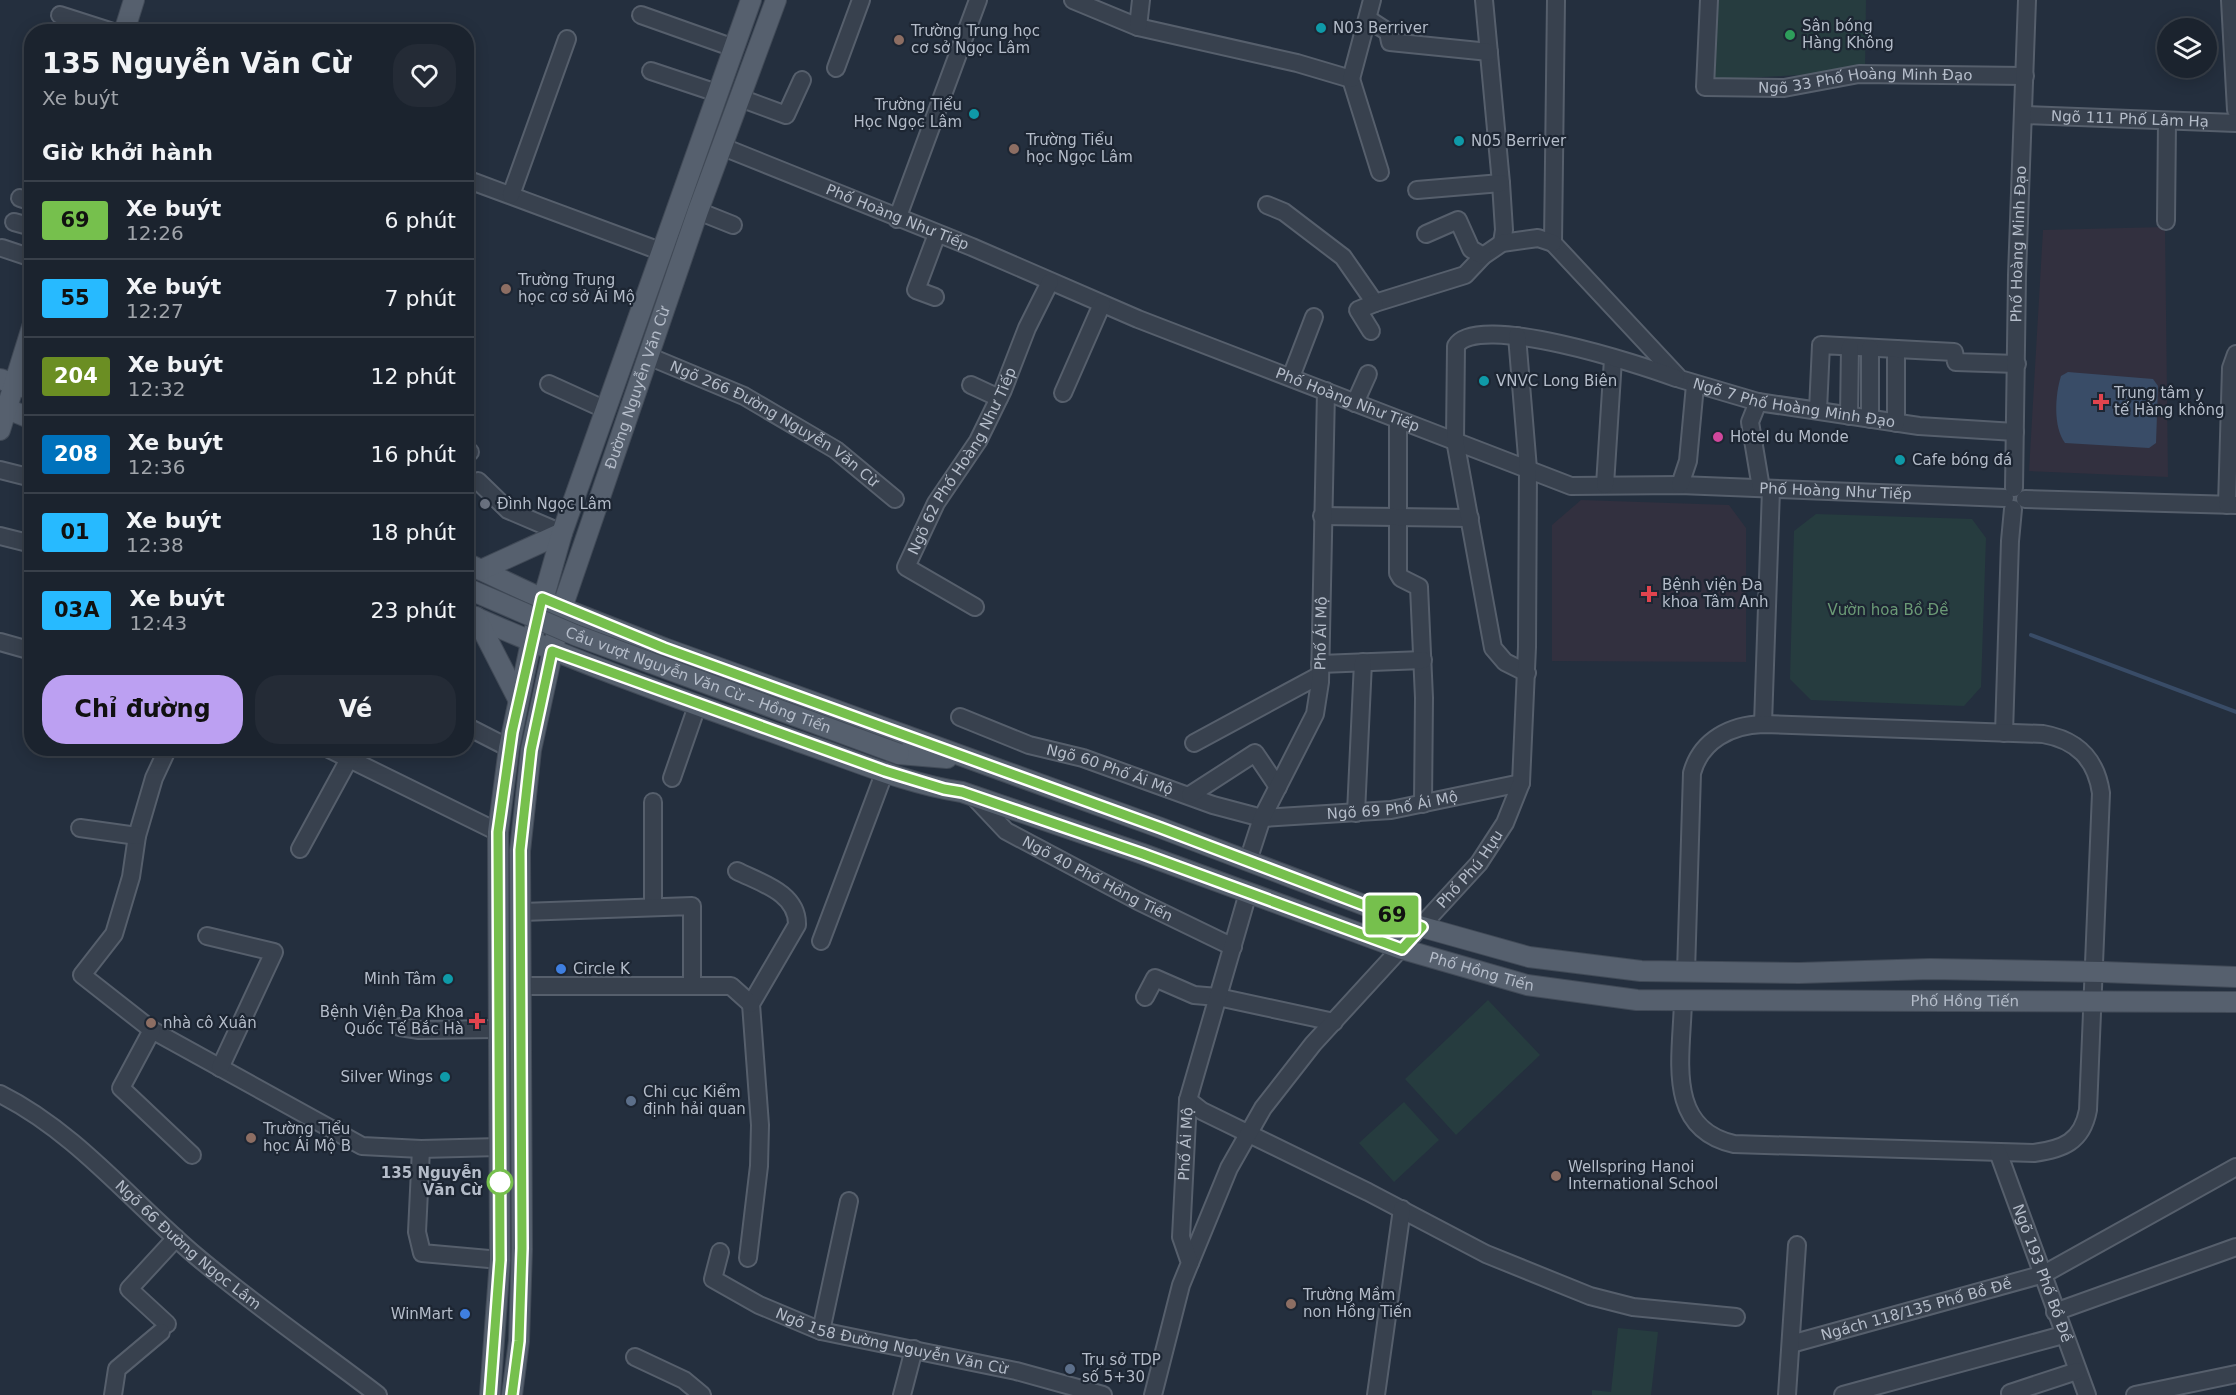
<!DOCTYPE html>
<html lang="vi">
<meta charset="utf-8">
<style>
:root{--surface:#1b232e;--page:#242b36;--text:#f1f3f6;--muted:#a0a4aa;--line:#39404a;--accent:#bca0f2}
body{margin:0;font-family:"DejaVu Sans",sans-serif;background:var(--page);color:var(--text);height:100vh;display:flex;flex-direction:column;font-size:22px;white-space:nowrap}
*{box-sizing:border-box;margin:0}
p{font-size:20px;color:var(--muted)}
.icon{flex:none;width:33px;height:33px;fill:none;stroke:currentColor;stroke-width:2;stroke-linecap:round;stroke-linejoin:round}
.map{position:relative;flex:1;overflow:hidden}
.drawer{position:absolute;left:24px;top:24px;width:450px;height:732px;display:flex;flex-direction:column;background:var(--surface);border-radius:24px;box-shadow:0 3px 15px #0003,0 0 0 2px var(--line)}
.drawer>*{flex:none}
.badge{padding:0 12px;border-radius:4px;font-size:21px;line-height:39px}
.controls{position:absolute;left:2157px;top:18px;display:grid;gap:12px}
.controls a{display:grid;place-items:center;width:60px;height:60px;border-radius:50%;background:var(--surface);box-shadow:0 3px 15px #0003,0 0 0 2px var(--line);font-size:30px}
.map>.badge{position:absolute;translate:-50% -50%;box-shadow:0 0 0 3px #fff}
h2{padding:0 18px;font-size:22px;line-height:54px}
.round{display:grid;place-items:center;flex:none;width:63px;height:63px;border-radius:24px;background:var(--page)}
.headline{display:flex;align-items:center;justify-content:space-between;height:102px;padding:0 18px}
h1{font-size:28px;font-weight:600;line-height:45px}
.cta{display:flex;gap:12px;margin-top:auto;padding:12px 18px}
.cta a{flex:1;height:69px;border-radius:24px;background:var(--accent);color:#111;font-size:24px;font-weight:600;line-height:69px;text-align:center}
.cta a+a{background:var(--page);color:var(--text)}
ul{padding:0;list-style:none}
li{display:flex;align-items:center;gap:18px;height:78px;padding:0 18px;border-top:2px solid var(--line)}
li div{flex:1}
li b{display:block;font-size:22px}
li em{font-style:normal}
li .badge{min-width:66px;font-weight:700;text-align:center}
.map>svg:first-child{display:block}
.medical{fill:#32303f}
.green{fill:#263c3f}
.water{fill:#394c67}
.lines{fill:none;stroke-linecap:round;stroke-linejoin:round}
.stream{stroke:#394c67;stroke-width:4}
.minor-casing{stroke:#565f6c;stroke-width:20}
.major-casing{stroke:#414a57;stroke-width:22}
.minor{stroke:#38414e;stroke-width:16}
.major{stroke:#56606e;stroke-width:20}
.major-bridge-casing{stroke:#414a57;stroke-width:22;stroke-linecap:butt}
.major-bridge{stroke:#56606e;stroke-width:20}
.line-casing{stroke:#fff;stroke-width:14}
.line{stroke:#76c04d;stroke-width:9}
.culture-dot{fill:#0f9aa8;stroke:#1d2633;stroke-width:2}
.leisure-dot{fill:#2e9e5b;stroke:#1d2633;stroke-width:2}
.education-dot{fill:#8d6e63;stroke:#1d2633;stroke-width:2}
.health-dot{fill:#e0444e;stroke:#1d2633;stroke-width:2}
.hotel-dot{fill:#d1479c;stroke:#1d2633;stroke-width:2}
.worship-dot{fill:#6b7280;stroke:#1d2633;stroke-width:2}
.shop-dot{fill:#3f7fe0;stroke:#1d2633;stroke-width:2}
.service-dot{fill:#5c6f8a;stroke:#1d2633;stroke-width:2}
.stop-dot{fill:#fff;stroke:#76c04d;stroke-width:3}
.labels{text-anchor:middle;stroke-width:4.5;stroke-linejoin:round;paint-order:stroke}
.poi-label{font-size:15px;fill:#b4bcc9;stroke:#1d2633;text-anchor:start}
.street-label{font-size:15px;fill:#b4bcc9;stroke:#1d2633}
.park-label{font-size:15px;fill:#6b9a76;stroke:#1d2633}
.stop-label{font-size:15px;font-weight:bold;fill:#b4bcc9;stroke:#1d2633;text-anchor:end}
</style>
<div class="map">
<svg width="2236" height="1395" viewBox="0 0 2236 1395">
<rect width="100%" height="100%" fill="#242f3e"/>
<path class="medical" d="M 2165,227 L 2168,477 L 2029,471 L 2043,230 Z
M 1581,500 L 1729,505 L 1746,528 L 1746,662 L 1552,661 L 1552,525 Z"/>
<path class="green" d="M 1713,0 L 1866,0 L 1865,71 L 1713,80 Z
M 1816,514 L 1972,519 L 1986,538 L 1981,687 L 1964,706 L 1811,700 L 1790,679 L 1794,531 Z
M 1488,1000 L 1540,1055 L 1456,1135 L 1405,1079 Z
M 1404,1102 L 1439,1140 L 1394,1182 L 1359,1143 Z
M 1618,1328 L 1658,1332 L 1651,1395 L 1592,1395 L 1592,1390 L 1611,1392 Z"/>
<path class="water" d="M 2068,372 L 2153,379 L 2158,386 L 2156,443 L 2149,448 L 2065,443 C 2053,427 2055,395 2061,376 Z"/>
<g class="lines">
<path class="stream" d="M 2031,635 L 2236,712"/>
<g class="minor-casing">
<g id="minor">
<path d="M 1073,0 L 1138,27 L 1297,63 L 1351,79"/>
<path d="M 1484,0 L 1501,183 L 1504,230 L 1502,243"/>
<path id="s1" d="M 1556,0 L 1553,243 L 1680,379 L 1758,402 L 1919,426 L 2015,432"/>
<path id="s2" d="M 1709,0 L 1705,87 L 1784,88 L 1859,74 L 2025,76"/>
<path d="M 2230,0 L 2236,110"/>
<path d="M 60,15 L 113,32"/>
<path d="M 641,15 L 734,48"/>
<path d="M 1368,19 L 1388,32 L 1390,42 L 1489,52"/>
<path d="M 1138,27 L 1141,0"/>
<path d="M 836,68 L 861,0"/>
<path d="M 651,71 L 717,93"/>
<path d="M 1351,79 L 1380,172"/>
<path d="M 1351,79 L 1372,0"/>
<path d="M 740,98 L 786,115 L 802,80"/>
<path id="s3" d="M 2024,115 L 2236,123"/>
<path id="s4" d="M 723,147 L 972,247 L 1138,319 L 1571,486 L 1680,485 L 2005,498"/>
<path d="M 466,179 L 660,251"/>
<path d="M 1417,190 L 1501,183"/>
<path d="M 511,195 L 567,39"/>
<path d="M 20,198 L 32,202"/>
<path d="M 1267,205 L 1284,212 L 1343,257 L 1375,303 L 1465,275 L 1483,256 L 1502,243 L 1538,238 L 1553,243"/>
<path d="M 698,211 L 733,225"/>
<path d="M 897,219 L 978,0"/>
<path d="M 2166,221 L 2167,122"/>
<path d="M 14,222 L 32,227"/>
<path d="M 1426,234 L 1458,220 L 1471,249 L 1483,256"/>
<path d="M 2,248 L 32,258"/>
<path d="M 935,297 L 916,290 L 937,234"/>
<path d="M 1371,331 L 1358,310 L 1375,303"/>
<path d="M 1896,349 L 1896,423"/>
<path id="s5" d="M 648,356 L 744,396 L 836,450 L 895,499"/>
<path d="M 1291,377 L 1314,317"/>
<path d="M 549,384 L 604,409"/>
<path d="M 971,385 L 999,398"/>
<path d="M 1063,393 L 1102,304"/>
<path d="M 1758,402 L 1750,422 L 1761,488"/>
<path d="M 1355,403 L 1368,374"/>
<path d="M 1818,410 L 1821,345 L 1954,352 L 1956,362 L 2017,364"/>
<path d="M 1849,416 L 1850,347"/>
<path d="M 1870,419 L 1870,348"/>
<path d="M 1398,420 L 1398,573 L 1401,578 L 1419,587 L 1424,698 L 1423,804"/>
<path d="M 466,452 L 470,452"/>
<path d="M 0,470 L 32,478"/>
<path d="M 478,481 L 508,510 L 562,533"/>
<path d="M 1605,485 L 1613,359"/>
<path d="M 1680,485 L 1688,461 L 1695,385"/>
<path id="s6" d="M 2014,488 L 2017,275 L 2027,0"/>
<path d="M 2025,499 L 2236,505"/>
<path d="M 2227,505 L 2231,368 L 2236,354"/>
<path d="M 1322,516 L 1470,518"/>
<path d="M 0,536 L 32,544"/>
<path id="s7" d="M 975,607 L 906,567 L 936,503 L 978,441 L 1003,390 L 1027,328 L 1050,282"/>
<path d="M 0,642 L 32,651"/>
<path d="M 1320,664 L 1423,660"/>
<path d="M 1527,673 L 1505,662 L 1493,648 L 1455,440 L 1456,346 C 1476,311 1642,365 1676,378"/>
<path id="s8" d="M 960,717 L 1029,745 L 1083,758 L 1213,805 L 1262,818 L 1391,810 L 1521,783"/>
<path d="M 1763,724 L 1771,489"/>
<path d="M 466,726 L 509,748"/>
<path d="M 2004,733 L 2010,541 L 2013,509"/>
<path d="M 1194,743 L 1320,675"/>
<path d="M 168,748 L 154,778 L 137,836 L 131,877 L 114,934 L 82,975 L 152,1030 L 362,1146 L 421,1149 L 499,1147"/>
<path d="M 327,748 L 498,832"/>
<path d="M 672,778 L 697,706"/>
<path d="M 1190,795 L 1255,753 L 1278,787"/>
<path id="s9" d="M 974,797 L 1006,831 L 1138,901 L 1233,947"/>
<path d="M 1356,813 L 1363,662"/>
<path d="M 80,828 L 137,836"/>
<path d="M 300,849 L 355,748"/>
<path id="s10" d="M 1248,861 L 1262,818 L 1315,714 L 1320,682 L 1326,391"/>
<path d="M 737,871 C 761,883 798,893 797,925 L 751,1004 L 760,1125 L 759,1166 L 748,1258"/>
<path d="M 653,907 L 653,802"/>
<path d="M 522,912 L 692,906 L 692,986"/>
<path d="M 207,936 L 274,952 L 220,1068"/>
<path d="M 821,941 L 885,771"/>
<path d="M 521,986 L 731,986 L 751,1004"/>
<path d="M 1145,997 L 1155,978 L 1194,995 L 1218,997 L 1334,1022"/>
<path d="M 1683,1000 C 1682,1056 1664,1128 1734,1144 L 2034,1153 C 2063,1149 2082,1142 2088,1110 L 2101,793 C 2096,759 2077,740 2043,734 L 1763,724 C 1731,725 1701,740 1692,773 L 1686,972"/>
<path d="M 400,1027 L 419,1030 L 498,1029"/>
<path d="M 152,1030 L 121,1088 L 192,1155"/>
<path id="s11" d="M 0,1094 C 76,1132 132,1202 196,1256 C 254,1305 318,1349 378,1395"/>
<path d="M 1188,1100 L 1202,1111 L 1368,1192 L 1486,1254 L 1590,1296 L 1633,1307 L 1736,1317"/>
<path d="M 421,1149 L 417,1232 L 422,1253 L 500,1260"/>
<path id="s12" d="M 1998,1152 L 2087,1395"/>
<path id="s13" d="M 720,1252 L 713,1279 L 759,1305 L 821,1331 L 1016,1371 L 1103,1395"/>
<path id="s14" d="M 1190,1263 L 1229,1168 L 1263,1108 L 1313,1044 L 1479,863 L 1505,823 L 1521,783 L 1527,647 L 1528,469 L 1517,336"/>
<path d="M 2055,1312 L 2236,1247"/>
<path d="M 167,1324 L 129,1289 L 176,1238"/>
<path d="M 821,1331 L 849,1201"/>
<path id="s15" d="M 1791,1344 L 2044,1274 L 2236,1167"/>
<path d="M 635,1357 L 684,1380 L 702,1395"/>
<path d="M 2010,1393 L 2077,1371"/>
<path d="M 113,1395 L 117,1369 L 161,1332"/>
<path d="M 902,1395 L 914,1349"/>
<path id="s16" d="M 1153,1395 L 1181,1285 L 1190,1263 L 1181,1237 L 1188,1100 L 1248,893"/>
<path d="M 1376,1395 L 1402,1209"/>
<path d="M 1787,1395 L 1797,1245"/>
<path d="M 1843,1395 L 2063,1335"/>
<path d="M 2135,1395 L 2236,1374"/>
</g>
</g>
<g class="major-casing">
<g id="major">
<path d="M 124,32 L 134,0"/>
<path d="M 0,379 L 32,390"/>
<path d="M 0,406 L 32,419"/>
<path d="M 0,430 L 32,327"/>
<path d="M 466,563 L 562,608 L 664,648 L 1161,828 L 1422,927 L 1529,957 L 1641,971 L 1799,973 L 1930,969 L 2103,972 L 2236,977"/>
<path d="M 481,570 L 562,533"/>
<path id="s17" d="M 466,613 C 574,662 686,701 797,741 C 851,759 906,784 962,792 L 1143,854 L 1402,949 L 1527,985 L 1637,1000 L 2236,1002"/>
<path d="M 476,617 L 518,699"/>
<path d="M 899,754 L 947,758"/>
<path d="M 490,1395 L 500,1260 L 498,832 L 509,748 L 531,642 L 562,533 L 751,0"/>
<path id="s18" d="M 512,1395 L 519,1341 L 522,1249 L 520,851 L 531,750 L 562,608 L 698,211 L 776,0"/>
</g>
</g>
<use href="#minor" class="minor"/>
<use href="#major" class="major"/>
<g class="major-bridge-casing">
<g id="major-bridge">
<path id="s19" d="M 466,588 L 575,635 L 899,754"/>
</g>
</g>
<use href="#major-bridge" class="major-bridge"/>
</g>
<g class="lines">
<g class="line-casing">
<path id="line" d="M 490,1395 L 500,1260 L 498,832 L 512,732 L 542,598 L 664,648 L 1161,828 L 1422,927 L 1402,949 L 1143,854 L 962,792 L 944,789 L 885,771 L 552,651 L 531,750 L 520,850 L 522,1248 L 519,1341 L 512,1395"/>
</g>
<use href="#line" class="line"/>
</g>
<g class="culture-dot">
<circle cx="1321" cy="28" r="6"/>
<circle cx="974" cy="114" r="6"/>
<circle cx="1459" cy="141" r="6"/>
<circle cx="1484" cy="381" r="6"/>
<circle cx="1900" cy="460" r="6"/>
<circle cx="448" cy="979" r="6"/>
<circle cx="445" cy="1077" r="6"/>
</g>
<circle class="leisure-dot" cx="1790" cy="35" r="6"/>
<g class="education-dot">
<circle cx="899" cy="40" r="6"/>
<circle cx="1014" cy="149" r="6"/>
<circle cx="506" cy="289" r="6"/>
<circle cx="151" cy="1023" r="6"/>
<circle cx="251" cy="1138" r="6"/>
<circle cx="1556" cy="1176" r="6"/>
<circle cx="1291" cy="1304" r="6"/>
</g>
<g class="health-dot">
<path d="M2098 393h6v6h6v6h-6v6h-6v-6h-6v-6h6z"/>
<path d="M1646 585h6v6h6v6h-6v6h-6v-6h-6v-6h6z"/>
<path d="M474 1012h6v6h6v6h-6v6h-6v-6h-6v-6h6z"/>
</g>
<circle class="hotel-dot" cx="1718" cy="437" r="6"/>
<circle class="worship-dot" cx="485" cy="504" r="6"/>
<g class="shop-dot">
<circle cx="561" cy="969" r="6"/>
<circle cx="465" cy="1314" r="6"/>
</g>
<g class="service-dot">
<circle cx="631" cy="1101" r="6"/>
<circle cx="1070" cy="1369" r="6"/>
</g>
<circle class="stop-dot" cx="500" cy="1182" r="12"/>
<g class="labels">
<g class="poi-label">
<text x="1802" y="31">Sân bóng<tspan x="1802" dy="17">Hàng Không</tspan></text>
<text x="1333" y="33">N03 Berriver</text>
<text x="911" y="36">Trường Trung học<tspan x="911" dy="17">cơ sở Ngọc Lâm</tspan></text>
<text x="962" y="110" text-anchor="end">Trường Tiểu<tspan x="962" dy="17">Học Ngọc Lâm</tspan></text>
<text x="1026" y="145">Trường Tiểu<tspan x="1026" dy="17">học Ngọc Lâm</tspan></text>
<text x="1471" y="146">N05 Berriver</text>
<text x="518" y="285">Trường Trung<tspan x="518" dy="17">học cơ sở Ái Mộ</tspan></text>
<text x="1496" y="386">VNVC Long Biên</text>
<text x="2114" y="398">Trung tâm y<tspan x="2114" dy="17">tế Hàng không</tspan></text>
<text x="1730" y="442">Hotel du Monde</text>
<text x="1912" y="465">Cafe bóng đá</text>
<text x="497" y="509">Đình Ngọc Lâm</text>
<text x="1662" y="590">Bệnh viện Đa<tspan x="1662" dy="17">khoa Tâm Anh</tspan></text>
<text x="573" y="974">Circle K</text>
<text x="436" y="984" text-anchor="end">Minh Tâm</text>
<text x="464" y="1017" text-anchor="end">Bệnh Viện Đa Khoa<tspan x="464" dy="17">Quốc Tế Bắc Hà</tspan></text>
<text x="163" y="1028">nhà cô Xuân</text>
<text x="433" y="1082" text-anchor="end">Silver Wings</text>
<text x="643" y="1097">Chi cục Kiểm<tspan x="643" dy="17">định hải quan</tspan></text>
<text x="263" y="1134">Trường Tiểu<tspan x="263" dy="17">học Ái Mộ B</tspan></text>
<text x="1568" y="1172">Wellspring Hanoi<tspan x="1568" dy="17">International School</tspan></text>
<text x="1303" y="1300">Trường Mầm<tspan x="1303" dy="17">non Hồng Tiến</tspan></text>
<text x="453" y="1319" text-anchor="end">WinMart</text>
<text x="1082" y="1365">Trụ sở TDP<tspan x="1082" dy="17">số 5+30</tspan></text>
</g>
<g class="street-label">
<text dy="5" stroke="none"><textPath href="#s2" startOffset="248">Ngõ 33 Phố Hoàng Minh Đạo</textPath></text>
<text dy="5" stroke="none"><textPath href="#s3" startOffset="106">Ngõ 111 Phố Lâm Hạ</textPath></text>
<text dy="5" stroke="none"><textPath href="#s4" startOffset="188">Phố Hoàng Như Tiếp</textPath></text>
<text dy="5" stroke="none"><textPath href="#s6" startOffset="244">Phố Hoàng Minh Đạo</textPath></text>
<text dy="5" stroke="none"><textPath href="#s18" startOffset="1024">Đường Nguyễn Văn Cừ</textPath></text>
<text dy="5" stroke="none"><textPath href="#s4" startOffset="674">Phố Hoàng Như Tiếp</textPath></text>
<text dy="5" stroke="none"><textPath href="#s1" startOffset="546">Ngõ 7 Phố Hoàng Minh Đạo</textPath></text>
<text dy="5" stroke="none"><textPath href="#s5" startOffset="144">Ngõ 266 Đường Nguyễn Văn Cừ</textPath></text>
<text dy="5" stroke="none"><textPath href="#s7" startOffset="200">Ngõ 62 Phố Hoàng Như Tiếp</textPath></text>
<text dy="5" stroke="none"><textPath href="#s4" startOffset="1178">Phố Hoàng Như Tiếp</textPath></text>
<text dy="5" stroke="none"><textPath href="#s10" startOffset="243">Phố Ái Mộ</textPath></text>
<text dy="5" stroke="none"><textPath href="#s19" startOffset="250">Cầu vượt Nguyễn Văn Cừ – Hồng Tiến</textPath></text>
<text dy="5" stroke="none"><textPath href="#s8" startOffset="159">Ngõ 60 Phố Ái Mộ</textPath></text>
<text dy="5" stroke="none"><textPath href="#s8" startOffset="450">Ngõ 69 Phố Ái Mộ</textPath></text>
<text dy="5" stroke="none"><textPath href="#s14" startOffset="488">Phố Phú Hựu</textPath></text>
<text dy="5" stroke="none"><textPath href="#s9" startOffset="150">Ngõ 40 Phố Hồng Tiến</textPath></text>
<text dy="5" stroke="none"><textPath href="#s17" startOffset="1078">Phố Hồng Tiến</textPath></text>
<text dy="5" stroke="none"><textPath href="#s17" startOffset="1564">Phố Hồng Tiến</textPath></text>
<text dy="5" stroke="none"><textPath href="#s16" startOffset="258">Phố Ái Mộ</textPath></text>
<text dy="5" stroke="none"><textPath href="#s11" startOffset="242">Ngõ 66 Đường Ngọc Lâm</textPath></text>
<text dy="5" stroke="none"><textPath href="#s12" startOffset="129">Ngõ 193 Phố Bồ Đề</textPath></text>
<text dy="5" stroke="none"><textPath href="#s15" startOffset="130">Ngách 118/135 Phố Bồ Đề</textPath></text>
<text dy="5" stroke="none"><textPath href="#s13" startOffset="219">Ngõ 158 Đường Nguyễn Văn Cừ</textPath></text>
</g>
<g class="park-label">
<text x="1888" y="615">Vườn hoa Bồ Đề</text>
</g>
<g class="stop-label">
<text x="482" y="1178">135 Nguyễn<tspan x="482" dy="17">Văn Cừ</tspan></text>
</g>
</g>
</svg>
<div class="controls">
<a><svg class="icon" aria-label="layers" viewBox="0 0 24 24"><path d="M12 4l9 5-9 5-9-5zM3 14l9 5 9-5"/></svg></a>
</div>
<b class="badge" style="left:1392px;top:915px;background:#76c04d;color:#111">69</b>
<section class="drawer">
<div class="headline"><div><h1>135 Nguyễn Văn Cừ</h1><p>Xe buýt</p></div><a class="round"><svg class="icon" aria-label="heart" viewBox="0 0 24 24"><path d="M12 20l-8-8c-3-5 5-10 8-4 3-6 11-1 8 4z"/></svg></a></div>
<h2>Giờ khởi hành</h2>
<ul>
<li><span class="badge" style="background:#76c04d;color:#111">69</span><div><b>Xe buýt</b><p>12:26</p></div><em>6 phút</em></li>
<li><span class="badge" style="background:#27baff;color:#111">55</span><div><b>Xe buýt</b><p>12:27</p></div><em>7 phút</em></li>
<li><span class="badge" style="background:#6b8e23;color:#fff">204</span><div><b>Xe buýt</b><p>12:32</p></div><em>12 phút</em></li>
<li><span class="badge" style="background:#0072bc;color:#fff">208</span><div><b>Xe buýt</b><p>12:36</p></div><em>16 phút</em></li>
<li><span class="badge" style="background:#27baff;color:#111">01</span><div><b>Xe buýt</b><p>12:38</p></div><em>18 phút</em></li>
<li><span class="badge" style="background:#27baff;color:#111">03A</span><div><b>Xe buýt</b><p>12:43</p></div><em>23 phút</em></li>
</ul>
<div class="cta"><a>Chỉ đường</a><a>Vé</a></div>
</section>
</div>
